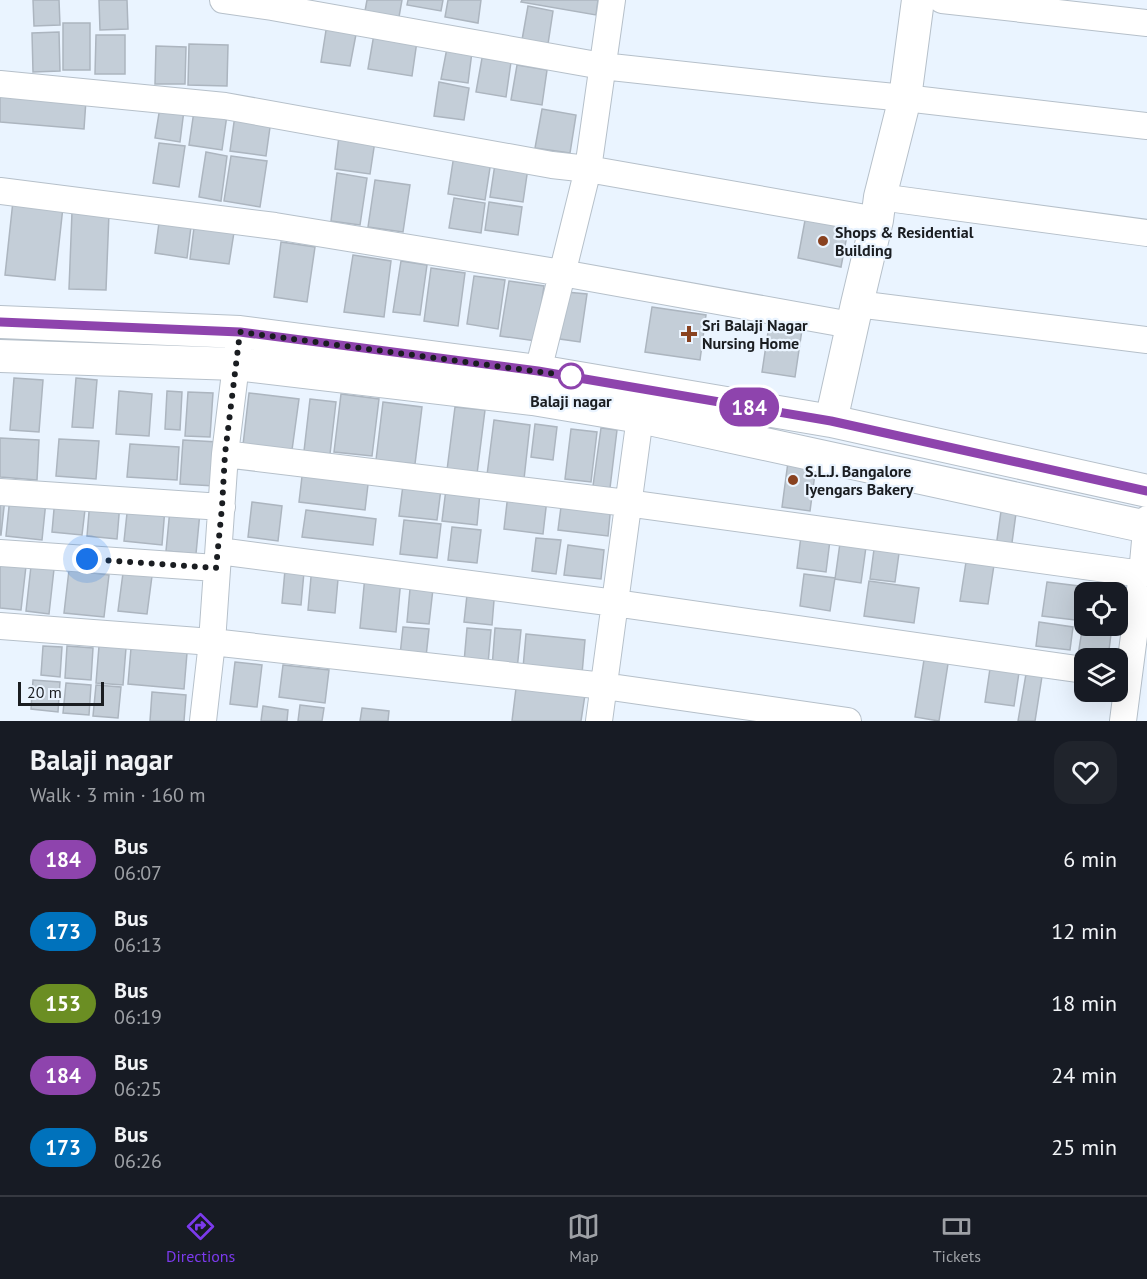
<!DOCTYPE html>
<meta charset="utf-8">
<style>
:root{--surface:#171b24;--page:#20242c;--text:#f1f3f6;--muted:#9ea1a6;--line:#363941;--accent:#7c3aed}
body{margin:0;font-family:"PT Sans",sans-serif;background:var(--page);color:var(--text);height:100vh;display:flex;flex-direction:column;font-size:22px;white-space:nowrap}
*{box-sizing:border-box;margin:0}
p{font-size:20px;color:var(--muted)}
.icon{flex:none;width:33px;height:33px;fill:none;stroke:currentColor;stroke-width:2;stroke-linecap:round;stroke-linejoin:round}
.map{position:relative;height:721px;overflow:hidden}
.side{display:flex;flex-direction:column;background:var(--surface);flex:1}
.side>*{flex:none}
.badge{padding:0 12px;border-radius:20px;font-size:21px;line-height:39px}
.tools{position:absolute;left:1074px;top:582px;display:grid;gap:12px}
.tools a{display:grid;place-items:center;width:54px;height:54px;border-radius:12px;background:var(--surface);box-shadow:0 6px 24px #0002;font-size:30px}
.scale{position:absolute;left:18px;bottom:15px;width:86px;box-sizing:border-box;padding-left:6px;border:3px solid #1a1d21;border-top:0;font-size:16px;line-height:21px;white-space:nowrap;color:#1a1d21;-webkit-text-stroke:4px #eaf4ff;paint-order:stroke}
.you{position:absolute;width:30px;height:30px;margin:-15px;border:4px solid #fff;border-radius:50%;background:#1a73e8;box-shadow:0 0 0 9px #1a73e833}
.map>.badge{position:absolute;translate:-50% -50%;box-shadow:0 0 0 3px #fff}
.round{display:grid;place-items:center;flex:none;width:63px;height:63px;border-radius:18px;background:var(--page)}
.head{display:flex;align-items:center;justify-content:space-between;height:102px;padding:0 30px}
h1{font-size:28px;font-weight:700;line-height:45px}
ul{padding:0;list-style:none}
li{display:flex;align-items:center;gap:18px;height:72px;padding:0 30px}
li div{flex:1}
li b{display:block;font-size:22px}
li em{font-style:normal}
li .badge{min-width:66px;font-weight:700;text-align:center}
.dock{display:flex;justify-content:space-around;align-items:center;height:84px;border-top:2px solid var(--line);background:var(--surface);font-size:16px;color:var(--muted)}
.dock a{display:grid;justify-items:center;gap:3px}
.dock .active{color:var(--accent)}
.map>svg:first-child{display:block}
.building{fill:#c4ced8;stroke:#acb5bf;stroke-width:1.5}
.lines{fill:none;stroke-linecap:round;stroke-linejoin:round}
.minor-casing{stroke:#b6c0ca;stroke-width:28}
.tertiary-casing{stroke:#b6c0ca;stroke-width:34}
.minor{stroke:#fff;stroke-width:26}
.tertiary{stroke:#fff;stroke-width:32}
.line-casing{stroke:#fff;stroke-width:14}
.line{stroke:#8e44ad;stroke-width:9}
.walk{stroke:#1a1d21;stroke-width:6;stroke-dasharray:0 10.8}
.poi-dot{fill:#894220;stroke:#eaf4ff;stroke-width:2}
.stop-dot{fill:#fff;stroke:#8e44ad;stroke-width:3}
.labels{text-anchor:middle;stroke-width:4.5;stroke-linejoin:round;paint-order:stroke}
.poi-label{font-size:16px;font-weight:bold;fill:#1a1d21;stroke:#eaf4ff;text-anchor:start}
.stop-label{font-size:16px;font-weight:bold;fill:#1a1d21;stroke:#eaf4ff}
</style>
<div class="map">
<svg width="1147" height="721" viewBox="0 0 1147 721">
<rect width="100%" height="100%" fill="#eaf4ff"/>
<path class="building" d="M 33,0 L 59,0 L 60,25 L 34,26 Z
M 99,0 L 127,0 L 128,29 L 100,30 Z
M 367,0 L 402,0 L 399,17 L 365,11 Z
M 408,0 L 443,0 L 441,11 L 407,5 Z
M 448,0 L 481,0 L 478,23 L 445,17 Z
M 522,0 L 598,0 L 596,15 L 521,2 Z
M 528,6 L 553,11 L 548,44 L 522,40 Z
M 63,23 L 90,23 L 90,70 L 63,70 Z
M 327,24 L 357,29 L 350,66 L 321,62 Z
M 59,32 L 60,71 L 33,72 L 32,33 Z
M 374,34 L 417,41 L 412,76 L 368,69 Z
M 96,35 L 125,35 L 125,74 L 95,74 Z
M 189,44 L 228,45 L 227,86 L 188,85 Z
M 156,46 L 186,47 L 185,84 L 155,84 Z
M 447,48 L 472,52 L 468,83 L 441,79 Z
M 482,58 L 511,62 L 506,97 L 476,92 Z
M 517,65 L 547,70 L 542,105 L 511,100 Z
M 439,82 L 469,88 L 464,120 L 434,116 Z
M 0,93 L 86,100 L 84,129 L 0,122 Z
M 160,107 L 184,110 L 180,142 L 155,138 Z
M 542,109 L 576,115 L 570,153 L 535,148 Z
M 194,111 L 227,115 L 222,150 L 189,145 Z
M 235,115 L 271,120 L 266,156 L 230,151 Z
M 339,136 L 375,141 L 370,174 L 335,169 Z
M 159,143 L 185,146 L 179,187 L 153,183 Z
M 206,152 L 227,156 L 221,201 L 199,197 Z
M 454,155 L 491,161 L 485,200 L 448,194 Z
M 231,156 L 267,161 L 260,207 L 224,201 Z
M 495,164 L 528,168 L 523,202 L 490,197 Z
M 337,173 L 367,178 L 360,225 L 331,221 Z
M 375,180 L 410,185 L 403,232 L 368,227 Z
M 454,198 L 485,203 L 481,233 L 449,228 Z
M 13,201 L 63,207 L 55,280 L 5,275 Z
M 489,202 L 522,207 L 518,235 L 485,230 Z
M 72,212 L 109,213 L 106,290 L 69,289 Z
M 160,215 L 192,219 L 187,258 L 155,253 Z
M 806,215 L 849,225 L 841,267 L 798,258 Z
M 195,220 L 235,226 L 229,264 L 190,259 Z
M 281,242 L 315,247 L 307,302 L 274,297 Z
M 353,255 L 391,261 L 384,317 L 344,312 Z
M 401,261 L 427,265 L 420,315 L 393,312 Z
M 431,268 L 465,273 L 458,326 L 424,321 Z
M 474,276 L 505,280 L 498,329 L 467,324 Z
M 509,281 L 544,286 L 536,341 L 500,336 Z
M 566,292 L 587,294 L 580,342 L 560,339 Z
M 652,307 L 706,315 L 700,360 L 645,352 Z
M 770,319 L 803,323 L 795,377 L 762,372 Z
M 14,378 L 43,380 L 39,432 L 10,430 Z
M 76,378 L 97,380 L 93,428 L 72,427 Z
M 119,391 L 152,394 L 149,436 L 116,434 Z
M 167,391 L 182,392 L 180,430 L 165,429 Z
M 188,392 L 213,393 L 210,437 L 185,436 Z
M 249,393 L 299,399 L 292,450 L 243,445 Z
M 341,394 L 379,399 L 372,456 L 334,452 Z
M 310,399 L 336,402 L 330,454 L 304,451 Z
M 383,402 L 422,407 L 415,464 L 376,460 Z
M 455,407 L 485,410 L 477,474 L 447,470 Z
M 494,420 L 530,425 L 524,479 L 487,475 Z
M 535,424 L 557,427 L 553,460 L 531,457 Z
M 601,428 L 617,430 L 610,488 L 593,486 Z
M 571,429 L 597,432 L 591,482 L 565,479 Z
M 0,438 L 39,440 L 37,480 L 0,477 Z
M 59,439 L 99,441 L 96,479 L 56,476 Z
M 183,440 L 218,442 L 215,486 L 180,484 Z
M 130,444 L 179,447 L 177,480 L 127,477 Z
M 788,462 L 816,466 L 810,511 L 782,507 Z
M 303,468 L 369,476 L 365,510 L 299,502 Z
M 403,485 L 441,489 L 437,520 L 399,516 Z
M 446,489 L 480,493 L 477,525 L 442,521 Z
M 508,494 L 547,499 L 543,534 L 504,529 Z
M 0,497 L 5,498 L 1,535 L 0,535 Z
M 10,497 L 46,501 L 42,540 L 6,536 Z
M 55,498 L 86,501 L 82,535 L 52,532 Z
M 562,499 L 611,505 L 608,536 L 558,530 Z
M 90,500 L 120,503 L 117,539 L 87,536 Z
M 252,502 L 282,506 L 278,541 L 248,537 Z
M 128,504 L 165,508 L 162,545 L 124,541 Z
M 1002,504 L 1017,506 L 1011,550 L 996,547 Z
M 170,509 L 200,512 L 196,554 L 166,551 Z
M 306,510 L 376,519 L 373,545 L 302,537 Z
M 404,520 L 441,524 L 437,558 L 400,554 Z
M 452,527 L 481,530 L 477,563 L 448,560 Z
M 801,536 L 830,540 L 826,572 L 797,568 Z
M 536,538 L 561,540 L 556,574 L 532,571 Z
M 875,542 L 900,546 L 895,582 L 870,579 Z
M 840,543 L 866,547 L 861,583 L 835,579 Z
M 568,545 L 604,550 L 601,579 L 564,575 Z
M 966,562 L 994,565 L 988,604 L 960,601 Z
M 0,563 L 26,566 L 21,610 L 0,608 Z
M 31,566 L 54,569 L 49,614 L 26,611 Z
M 312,566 L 339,568 L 335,613 L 308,610 Z
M 69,570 L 109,575 L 104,617 L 64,613 Z
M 285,570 L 304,572 L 301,605 L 282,603 Z
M 123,573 L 152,576 L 147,614 L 118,611 Z
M 804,574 L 835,578 L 830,611 L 800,606 Z
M 365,576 L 401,579 L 396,632 L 360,628 Z
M 411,578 L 434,580 L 429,624 L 407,622 Z
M 869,581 L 919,588 L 914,623 L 864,616 Z
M 1047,582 L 1079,586 L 1075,620 L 1042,616 Z
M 468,586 L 495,588 L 492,625 L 464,622 Z
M 1089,588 L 1117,592 L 1088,592 Z
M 1084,621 L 1084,626 L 1113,626 L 1112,630 L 1084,626 Z
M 1039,622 L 1073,627 L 1070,650 L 1036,646 Z
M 403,627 L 429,629 L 426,657 L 400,655 Z
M 467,628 L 491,630 L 488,664 L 464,662 Z
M 495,628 L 521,630 L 517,670 L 492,668 Z
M 1082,630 L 1111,634 L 1108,658 L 1084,658 L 1077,662 Z
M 526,634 L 585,640 L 582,674 L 523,668 Z
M 43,646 L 62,647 L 60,677 L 41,675 Z
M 67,646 L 93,648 L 91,680 L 65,678 Z
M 99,646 L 126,648 L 123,685 L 96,683 Z
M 926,647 L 950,651 L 939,721 L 915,717 Z
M 131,648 L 187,653 L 184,689 L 128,684 Z
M 235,662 L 262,665 L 257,707 L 230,704 Z
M 991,662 L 1020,666 L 1014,706 L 985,702 Z
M 283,665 L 329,670 L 325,703 L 279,697 Z
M 1027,668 L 1043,670 L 1035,721 L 1018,721 Z
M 33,680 L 60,682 L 58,712 L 31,709 Z
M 517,680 L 586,688 L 581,721 L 512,721 Z
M 66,683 L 91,685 L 89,715 L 63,713 Z
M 96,685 L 121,687 L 118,718 L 93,716 Z
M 152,692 L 186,695 L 184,721 L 150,721 Z
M 300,705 L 324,708 L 322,721 L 298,721 Z
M 263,706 L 288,710 L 287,721 L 261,721 Z
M 362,708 L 389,711 L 388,721 L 360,721 Z"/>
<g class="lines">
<g class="minor-casing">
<path id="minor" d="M 223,0 L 272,7 L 602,66 L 823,90 L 905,98 L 1147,126
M 942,0 L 1147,23
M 0,84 L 225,106 L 552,165 L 588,169 L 877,220
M 0,191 L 275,226 L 562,273 L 851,325 L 857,304 L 1147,340
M 880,197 L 1147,233
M 538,371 L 588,169 L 612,0
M 225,454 L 627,503 L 1142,574
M 0,492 L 222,507
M 219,551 L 615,603 L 1084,670
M 0,553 L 216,568
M 0,626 L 212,642 L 604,686 L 848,721
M 203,721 L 212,642 L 225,454 L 240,332
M 599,721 L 640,417
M 1123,721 L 1142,574 L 1147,519"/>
</g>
<g class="tertiary-casing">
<path id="tertiary" d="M 0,322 L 240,332 L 538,371 L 831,421 L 1147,491
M 0,356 L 236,364 L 533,399 L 640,417 L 1147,527
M 831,421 L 857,304 L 877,220 L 880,197 L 905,98 L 918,0"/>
</g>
<use href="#minor" class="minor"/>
<use href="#tertiary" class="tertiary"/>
</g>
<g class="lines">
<g class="line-casing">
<path id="line" d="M 0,322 L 240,332 L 538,371 L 831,421 L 1147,491"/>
</g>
<use href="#line" class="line"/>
<path class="walk" d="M 87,559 L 216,568 L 222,507 L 225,454 L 240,332 L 571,376"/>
</g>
<g class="poi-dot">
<circle cx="823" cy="241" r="6"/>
<path d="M686 325h6v6h6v6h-6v6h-6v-6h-6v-6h6z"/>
<circle cx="793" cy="480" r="6"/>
</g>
<circle class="stop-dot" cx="571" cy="376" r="12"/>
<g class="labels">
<g class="poi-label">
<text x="835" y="238">Shops &amp; Residential<tspan x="835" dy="18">Building</tspan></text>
<text x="702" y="331">Sri Balaji Nagar<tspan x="702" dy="18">Nursing Home</tspan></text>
<text x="805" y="477">S.L.J. Bangalore<tspan x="805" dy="18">Iyengars Bakery</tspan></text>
</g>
<g class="stop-label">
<text x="571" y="407">Balaji nagar</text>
</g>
</g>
</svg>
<div class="tools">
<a><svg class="icon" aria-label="locate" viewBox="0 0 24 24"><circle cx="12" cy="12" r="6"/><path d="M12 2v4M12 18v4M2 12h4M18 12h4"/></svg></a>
<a><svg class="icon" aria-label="layers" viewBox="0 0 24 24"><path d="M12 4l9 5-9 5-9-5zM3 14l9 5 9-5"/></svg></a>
</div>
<div class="scale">20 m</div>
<div class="you" style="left:87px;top:559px"></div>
<b class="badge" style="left:749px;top:407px;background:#8e44ad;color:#fff">184</b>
</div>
<section class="side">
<div class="head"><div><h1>Balaji nagar</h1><p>Walk · 3 min · 160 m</p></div><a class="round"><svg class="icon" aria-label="heart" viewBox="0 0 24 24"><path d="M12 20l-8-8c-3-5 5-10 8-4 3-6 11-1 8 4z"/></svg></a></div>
<ul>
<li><span class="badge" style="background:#8e44ad;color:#fff">184</span><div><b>Bus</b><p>06:07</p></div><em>6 min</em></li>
<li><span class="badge" style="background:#0072bc;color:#fff">173</span><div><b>Bus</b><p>06:13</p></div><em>12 min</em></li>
<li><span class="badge" style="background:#6b8e23;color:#fff">153</span><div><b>Bus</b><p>06:19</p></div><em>18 min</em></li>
<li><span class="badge" style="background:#8e44ad;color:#fff">184</span><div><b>Bus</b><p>06:25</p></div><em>24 min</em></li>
<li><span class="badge" style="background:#0072bc;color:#fff">173</span><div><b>Bus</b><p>06:26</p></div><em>25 min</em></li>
</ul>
</section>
<nav class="dock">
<a class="active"><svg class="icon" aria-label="directions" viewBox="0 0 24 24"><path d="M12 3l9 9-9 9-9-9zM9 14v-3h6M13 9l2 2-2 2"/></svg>Directions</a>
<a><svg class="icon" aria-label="map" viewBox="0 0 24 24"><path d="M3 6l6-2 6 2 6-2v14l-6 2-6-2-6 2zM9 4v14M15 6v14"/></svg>Map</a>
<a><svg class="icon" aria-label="tickets" viewBox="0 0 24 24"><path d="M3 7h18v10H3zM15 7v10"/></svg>Tickets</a>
</nav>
